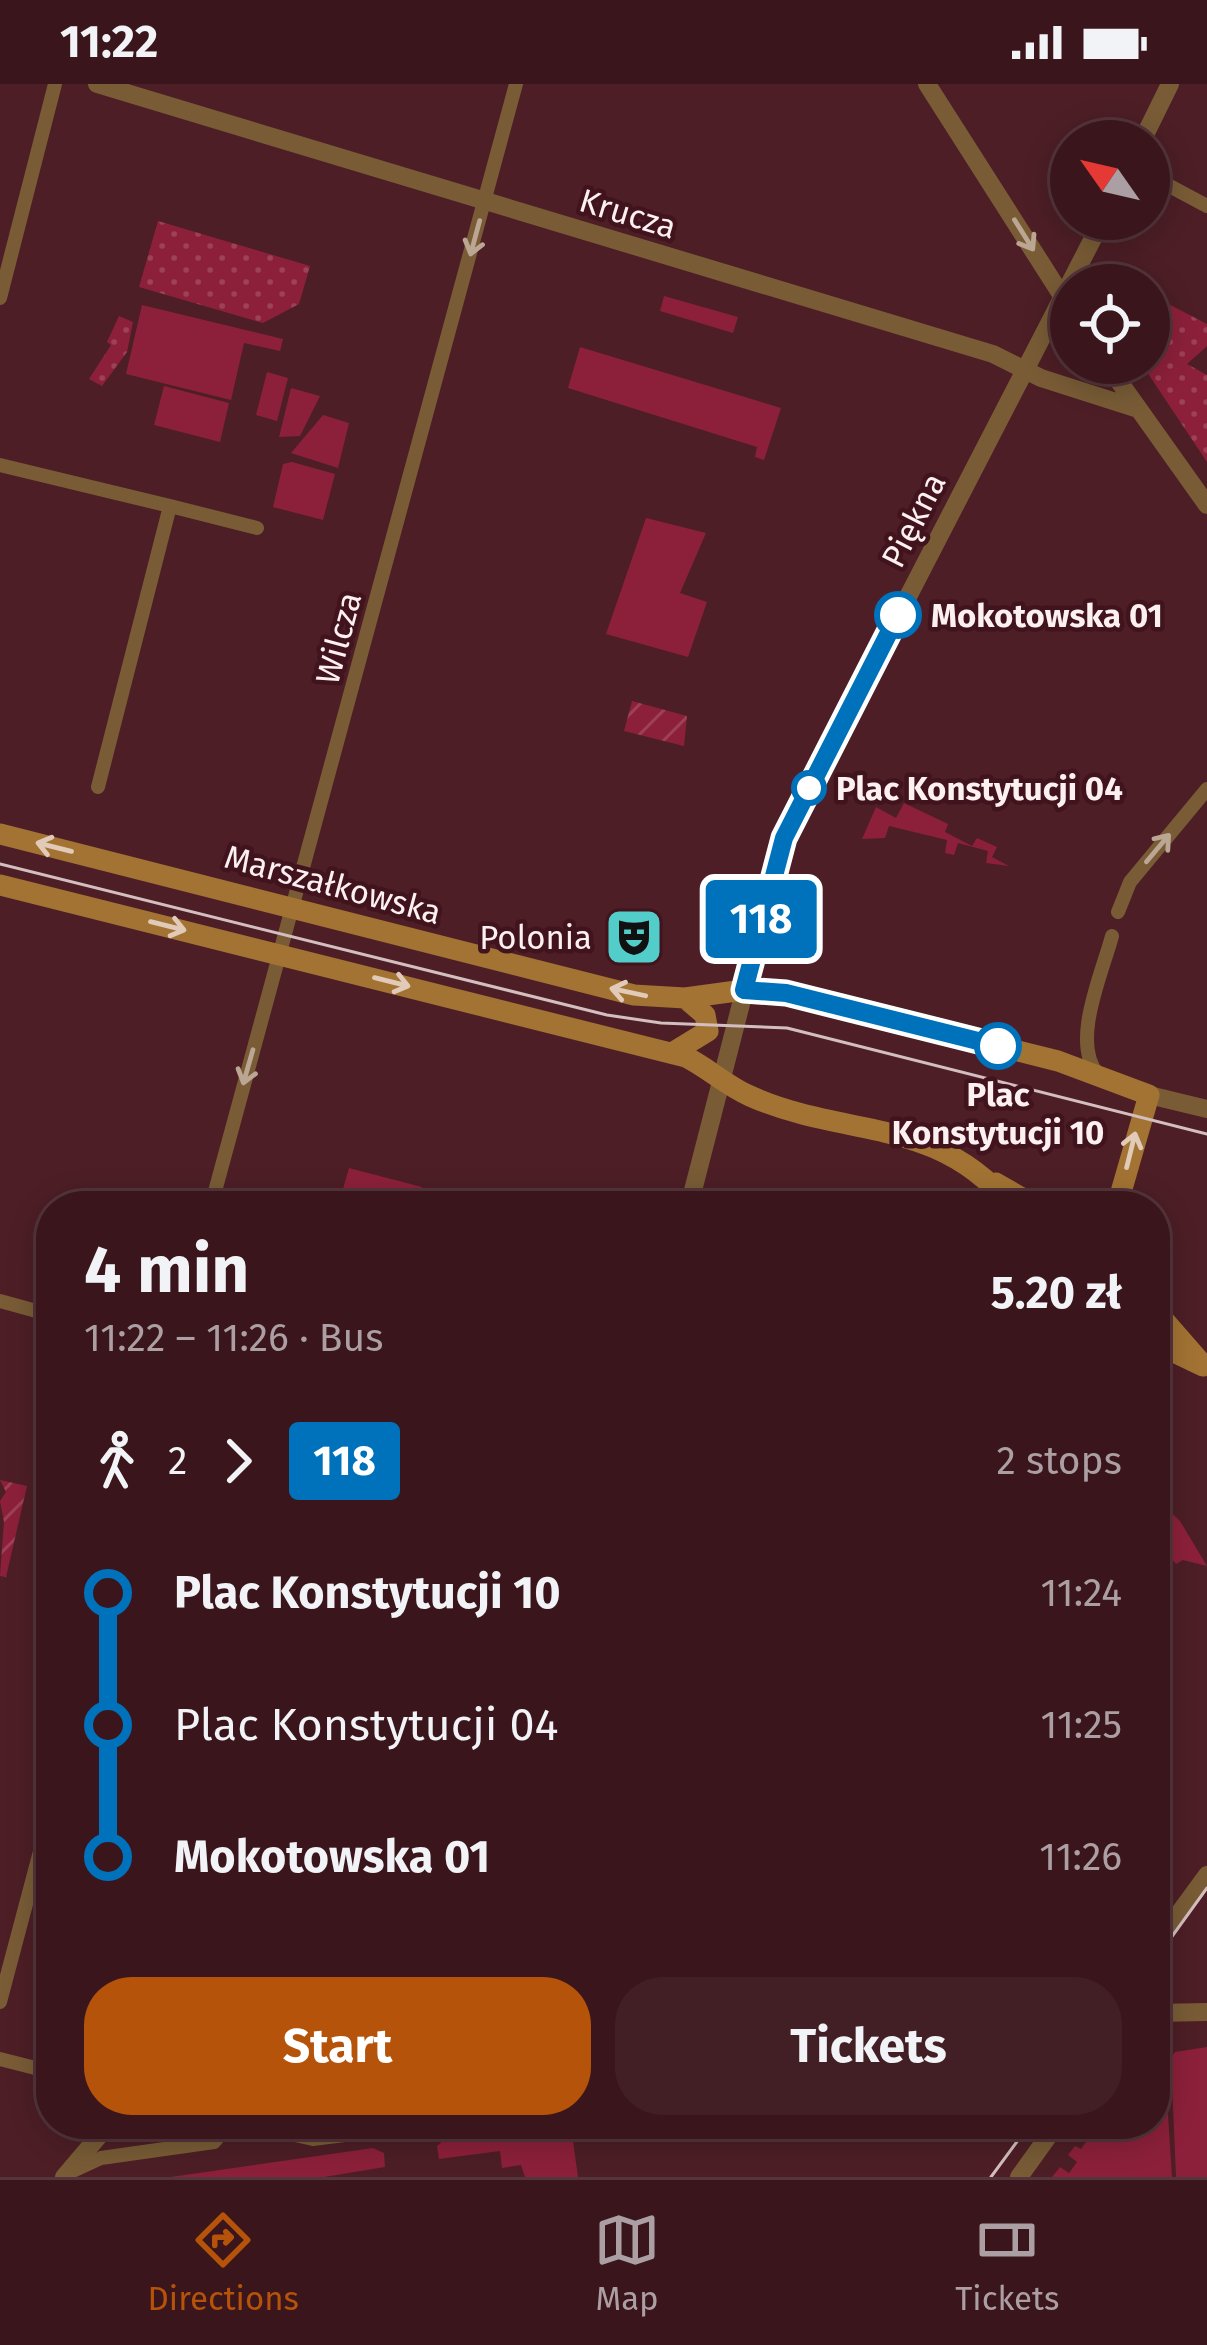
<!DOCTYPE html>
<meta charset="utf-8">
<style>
:root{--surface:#3a161c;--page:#411f25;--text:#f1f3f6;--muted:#ab9fa3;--line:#54353b;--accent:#b45309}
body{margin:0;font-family:"Fira Sans",sans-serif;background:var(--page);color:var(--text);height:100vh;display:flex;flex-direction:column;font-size:45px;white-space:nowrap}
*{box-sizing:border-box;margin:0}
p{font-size:39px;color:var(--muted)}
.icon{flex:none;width:66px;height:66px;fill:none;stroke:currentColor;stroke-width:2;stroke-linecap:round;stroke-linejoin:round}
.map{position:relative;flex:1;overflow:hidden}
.side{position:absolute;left:36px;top:1107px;width:1134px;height:948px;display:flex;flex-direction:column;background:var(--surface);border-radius:48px;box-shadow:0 6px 30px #0003,0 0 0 3px var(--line)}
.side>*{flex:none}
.badge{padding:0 24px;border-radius:9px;font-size:42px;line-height:78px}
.needle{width:78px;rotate:304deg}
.fabs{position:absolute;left:1050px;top:36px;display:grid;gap:24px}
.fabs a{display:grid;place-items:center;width:120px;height:120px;border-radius:50%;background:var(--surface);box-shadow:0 6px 30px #0003,0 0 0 3px var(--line);font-size:60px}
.map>.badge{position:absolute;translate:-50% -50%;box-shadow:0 0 0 6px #fff}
.legs{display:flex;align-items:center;gap:18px;height:132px;padding:0 48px;font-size:39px}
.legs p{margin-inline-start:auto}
.head{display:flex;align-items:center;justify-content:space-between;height:204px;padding:0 48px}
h1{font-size:66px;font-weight:700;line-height:90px}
.action{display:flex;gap:24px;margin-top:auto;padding:24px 48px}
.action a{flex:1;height:138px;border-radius:48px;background:var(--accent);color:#fff;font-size:48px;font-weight:700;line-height:138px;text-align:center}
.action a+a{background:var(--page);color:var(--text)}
ul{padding:0 48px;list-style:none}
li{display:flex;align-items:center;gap:42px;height:132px;font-size:45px}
li i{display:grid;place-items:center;width:18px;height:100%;margin:0 15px;background:currentColor}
li i::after{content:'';width:30px;height:30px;margin:-15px;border:9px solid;border-radius:50%;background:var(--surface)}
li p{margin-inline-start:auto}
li:first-child i{background:linear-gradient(#0000 50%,currentColor 0)}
li:last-child i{background:linear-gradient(currentColor 50%,#0000 0)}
.status{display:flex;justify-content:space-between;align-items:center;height:84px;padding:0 60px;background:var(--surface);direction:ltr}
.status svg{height:33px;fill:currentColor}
.menu{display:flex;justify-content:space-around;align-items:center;height:168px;border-top:3px solid var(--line);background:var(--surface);font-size:33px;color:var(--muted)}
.menu a{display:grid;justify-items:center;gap:6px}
.menu .active{color:var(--accent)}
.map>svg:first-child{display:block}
.grass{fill:#8c203a}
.park{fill:url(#park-dots)}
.garden{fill:url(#garden-furrows)}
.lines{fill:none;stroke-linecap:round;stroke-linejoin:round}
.minor{stroke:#795c36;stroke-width:14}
.tertiary{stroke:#795c36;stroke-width:18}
.secondary{stroke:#a27333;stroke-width:21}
.tram{stroke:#d3bec0;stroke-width:3}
.oneway{stroke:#bba694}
.oneway2{stroke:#e2cab8}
.line-1-casing{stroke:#fff;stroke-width:27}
.line-1{stroke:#0072bc;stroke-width:18}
.stop-1-dot{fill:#fff;stroke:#0072bc;stroke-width:6}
.labels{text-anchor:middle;stroke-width:9;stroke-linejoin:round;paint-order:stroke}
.street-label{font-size:33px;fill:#fdf0f1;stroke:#41141d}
.stop-label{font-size:33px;font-weight:bold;fill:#fdf0f1;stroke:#41141d;text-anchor:start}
.poi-label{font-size:33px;fill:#fdf0f1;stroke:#41141d;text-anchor:end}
</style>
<div class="status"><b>11:22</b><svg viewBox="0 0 49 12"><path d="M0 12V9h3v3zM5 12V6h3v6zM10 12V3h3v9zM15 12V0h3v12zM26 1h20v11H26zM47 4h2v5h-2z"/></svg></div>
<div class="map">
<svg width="1207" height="2093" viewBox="0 0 1207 2093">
<defs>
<pattern id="park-dots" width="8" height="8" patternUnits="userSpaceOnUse" patternTransform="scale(3)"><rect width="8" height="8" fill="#8c203a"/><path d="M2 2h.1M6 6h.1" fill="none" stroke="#9d4157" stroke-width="1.8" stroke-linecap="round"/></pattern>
<pattern id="garden-furrows" width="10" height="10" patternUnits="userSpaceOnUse" patternTransform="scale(3)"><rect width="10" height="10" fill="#8c203a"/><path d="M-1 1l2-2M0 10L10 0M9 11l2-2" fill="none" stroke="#9d4157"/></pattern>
</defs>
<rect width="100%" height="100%" fill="#4d1e26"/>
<path class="grass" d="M 664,212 L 738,233 L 733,249 L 660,227 Z
M 142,221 L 283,255 L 280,267 L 244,259 L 231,316 L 126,290 Z
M 580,263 L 781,324 L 764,376 L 755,373 L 757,363 L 568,304 Z
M 267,288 L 288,294 L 277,337 L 256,331 Z
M 164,302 L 229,319 L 220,358 L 154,341 Z
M 291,304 L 320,312 L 300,352 L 279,353 Z
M 323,331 L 349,339 L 338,384 L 291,369 Z
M 292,378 L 335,390 L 323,436 L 273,423 L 283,380 Z
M 646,434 L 706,449 L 680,509 L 707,518 L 688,573 L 606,550 Z
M 904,719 L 948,740 L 945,748 L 972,762 L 977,754 L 997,763 L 992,773 L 1009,782 L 986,779 L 988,767 L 958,759 L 954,771 L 945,769 L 947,756 L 889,742 L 885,754 L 862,755 L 876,723 L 896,734 Z
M 349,1084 L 422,1103 L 417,1122 L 338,1122 Z
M 1164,1422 L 1180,1437 L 1207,1482 L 1183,1476 L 1176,1480 L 1158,1460 L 1155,1433 Z
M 1207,1963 L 1207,2093 L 1176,2093 L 1171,1974 L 1175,1968 Z
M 1164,1970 L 1172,2093 L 1052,2093 L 1060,2083 L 1069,2089 L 1077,2078 L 1068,2071 L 1075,2062 L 1081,2065 L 1099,2040 L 1155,2040 L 1155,1973 Z
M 535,2041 L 538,2055 L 572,2050 L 578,2093 L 525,2093 L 521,2081 L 502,2084 L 500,2067 L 439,2075 L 437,2062 L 445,2055 Z
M 373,2064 L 384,2069 L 385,2083 L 324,2093 L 171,2093 Z"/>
<path class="park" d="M 158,137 L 310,182 L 299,220 L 263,239 L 139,203 Z
M 1149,210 L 1207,240 L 1207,262 L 1187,280 L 1207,291 L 1207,378 L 1141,279 L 1149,279 Z
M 119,232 L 133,238 L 127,268 L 102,302 L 89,295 L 111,261 L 107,258 Z"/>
<path class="garden" d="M 632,617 L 687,632 L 684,662 L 624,647 Z
M 0,1396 L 27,1402 L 6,1493 L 0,1492 L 4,1438 L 0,1417 L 6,1408 Z"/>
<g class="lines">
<path class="minor" d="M 1149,91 L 1207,122
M 0,214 L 55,0
M 0,381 L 170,422 L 98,703
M 170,422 L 257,444
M 1118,828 L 1130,798 L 1207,705
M 1098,990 C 1070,959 1103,887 1112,852
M 211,1122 L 516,0
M 0,1217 L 51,1231
M 0,1918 L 51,1726
M 0,1975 L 51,1988
M 246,2040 L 313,2055 L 431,2040
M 75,2086 L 101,2074 L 214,2058 L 229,2040"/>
<path class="tertiary" d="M 97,0 L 993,270 L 1041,294 L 1138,325
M 927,0 L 1071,226
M 1142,57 L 1170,0
M 1106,279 L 1207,421
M 1149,1011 L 1207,1025
M 689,1122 L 784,753 L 1103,135
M 1155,1862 L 1207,1791
M 1155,1929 L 1207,1928
M 64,2093 L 109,2040
M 1019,2093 L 1057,2040"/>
<path class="secondary" d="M 0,750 L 634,911 L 685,914 L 744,906 L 786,909 L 1058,977 L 1149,1011 L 1117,1122
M 0,801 L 686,973 C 708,984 727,1002 750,1012 C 846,1055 936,1031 1011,1122
M 672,969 L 708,947 L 705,931 L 685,914
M 996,1099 L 1036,1122
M 1155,1226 L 1204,1282
M 1155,1259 L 1203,1282"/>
<path class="tram" d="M 0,780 L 607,931 L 661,939 L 787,944 L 1207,1050
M 1155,1876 L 1207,1804
M 991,2093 L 1030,2040"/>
</g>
<defs><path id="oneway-shaft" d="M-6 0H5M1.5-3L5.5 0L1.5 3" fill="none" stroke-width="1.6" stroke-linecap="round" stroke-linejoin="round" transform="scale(3)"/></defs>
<g class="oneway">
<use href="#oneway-shaft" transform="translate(1024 151) rotate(58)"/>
<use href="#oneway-shaft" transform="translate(475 154) rotate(105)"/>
<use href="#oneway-shaft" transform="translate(1158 764) rotate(-50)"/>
<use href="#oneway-shaft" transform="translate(248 983) rotate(106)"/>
</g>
<g class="oneway2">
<use href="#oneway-shaft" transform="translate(54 763) rotate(-166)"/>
<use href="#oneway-shaft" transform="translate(168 842) rotate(14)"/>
<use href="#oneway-shaft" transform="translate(392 898) rotate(14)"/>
<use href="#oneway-shaft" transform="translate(628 908) rotate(-168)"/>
<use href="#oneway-shaft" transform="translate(1131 1066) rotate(-76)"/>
</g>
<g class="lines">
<g class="line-1-casing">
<path id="line-1" d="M 898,531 L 784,754 L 744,906 L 786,909 L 998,962"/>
</g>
<use href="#line-1" class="line-1"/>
</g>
<defs>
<g id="theatre-square" transform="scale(3)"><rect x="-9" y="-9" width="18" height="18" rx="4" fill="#53cdc9" stroke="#41141d"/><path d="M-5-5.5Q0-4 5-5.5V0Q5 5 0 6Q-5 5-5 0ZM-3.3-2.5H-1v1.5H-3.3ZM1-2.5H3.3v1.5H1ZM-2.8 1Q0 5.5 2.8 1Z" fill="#111"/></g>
</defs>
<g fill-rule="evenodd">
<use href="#theatre-square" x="634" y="853"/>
</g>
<g class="stop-1-dot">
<circle cx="898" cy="531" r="21"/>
<circle cx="809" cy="704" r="15"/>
<circle cx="998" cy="962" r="21"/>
</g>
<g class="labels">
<g class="street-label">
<text transform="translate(628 129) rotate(17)" y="12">Krucza</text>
<text transform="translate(913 436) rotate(-63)" y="12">Piękna</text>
<text transform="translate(338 554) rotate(-75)" y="12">Wilcza</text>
<text transform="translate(333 800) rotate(15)" y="12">Marszałkowska</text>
</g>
<g class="stop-label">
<text x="931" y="543">Mokotowska 01</text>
<text x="836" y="716">Plac Konstytucji 04</text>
<text x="998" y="1022" text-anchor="middle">Plac<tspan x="998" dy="38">Konstytucji 10</tspan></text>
</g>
<g class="poi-label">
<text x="592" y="865">Polonia</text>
</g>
</g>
</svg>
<div class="fabs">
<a><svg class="needle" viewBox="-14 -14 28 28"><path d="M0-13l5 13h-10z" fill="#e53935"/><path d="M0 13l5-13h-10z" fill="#ab9fa3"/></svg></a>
<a><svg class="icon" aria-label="locate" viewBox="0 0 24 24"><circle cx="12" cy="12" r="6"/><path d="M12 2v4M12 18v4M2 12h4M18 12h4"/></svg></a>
</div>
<b class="badge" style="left:761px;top:835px;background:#0072bc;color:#fff">118</b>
<section class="side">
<div class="head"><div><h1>4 min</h1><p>11:22 – 11:26 · Bus</p></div><b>5.20 zł</b></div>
<div class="legs"><svg class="icon" aria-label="walk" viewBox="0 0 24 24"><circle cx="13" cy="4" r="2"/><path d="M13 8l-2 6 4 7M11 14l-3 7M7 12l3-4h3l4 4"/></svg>2<svg class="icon" aria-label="forward" viewBox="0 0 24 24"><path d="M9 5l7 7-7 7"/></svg><b class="badge" style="background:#0072bc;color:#fff">118</b><p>2 stops</p></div>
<ul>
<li><i style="color:#0072bc"></i><b>Plac Konstytucji 10</b><p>11:24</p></li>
<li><i style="color:#0072bc"></i><span>Plac Konstytucji 04</span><p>11:25</p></li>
<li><i style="color:#0072bc"></i><b>Mokotowska 01</b><p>11:26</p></li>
</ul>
<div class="action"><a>Start</a><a>Tickets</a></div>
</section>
</div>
<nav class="menu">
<a class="active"><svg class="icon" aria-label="directions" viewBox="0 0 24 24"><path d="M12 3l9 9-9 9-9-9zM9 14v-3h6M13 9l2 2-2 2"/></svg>Directions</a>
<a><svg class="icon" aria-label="map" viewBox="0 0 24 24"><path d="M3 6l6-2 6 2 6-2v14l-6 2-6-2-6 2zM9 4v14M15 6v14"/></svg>Map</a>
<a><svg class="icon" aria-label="tickets" viewBox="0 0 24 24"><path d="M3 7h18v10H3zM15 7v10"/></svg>Tickets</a>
</nav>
